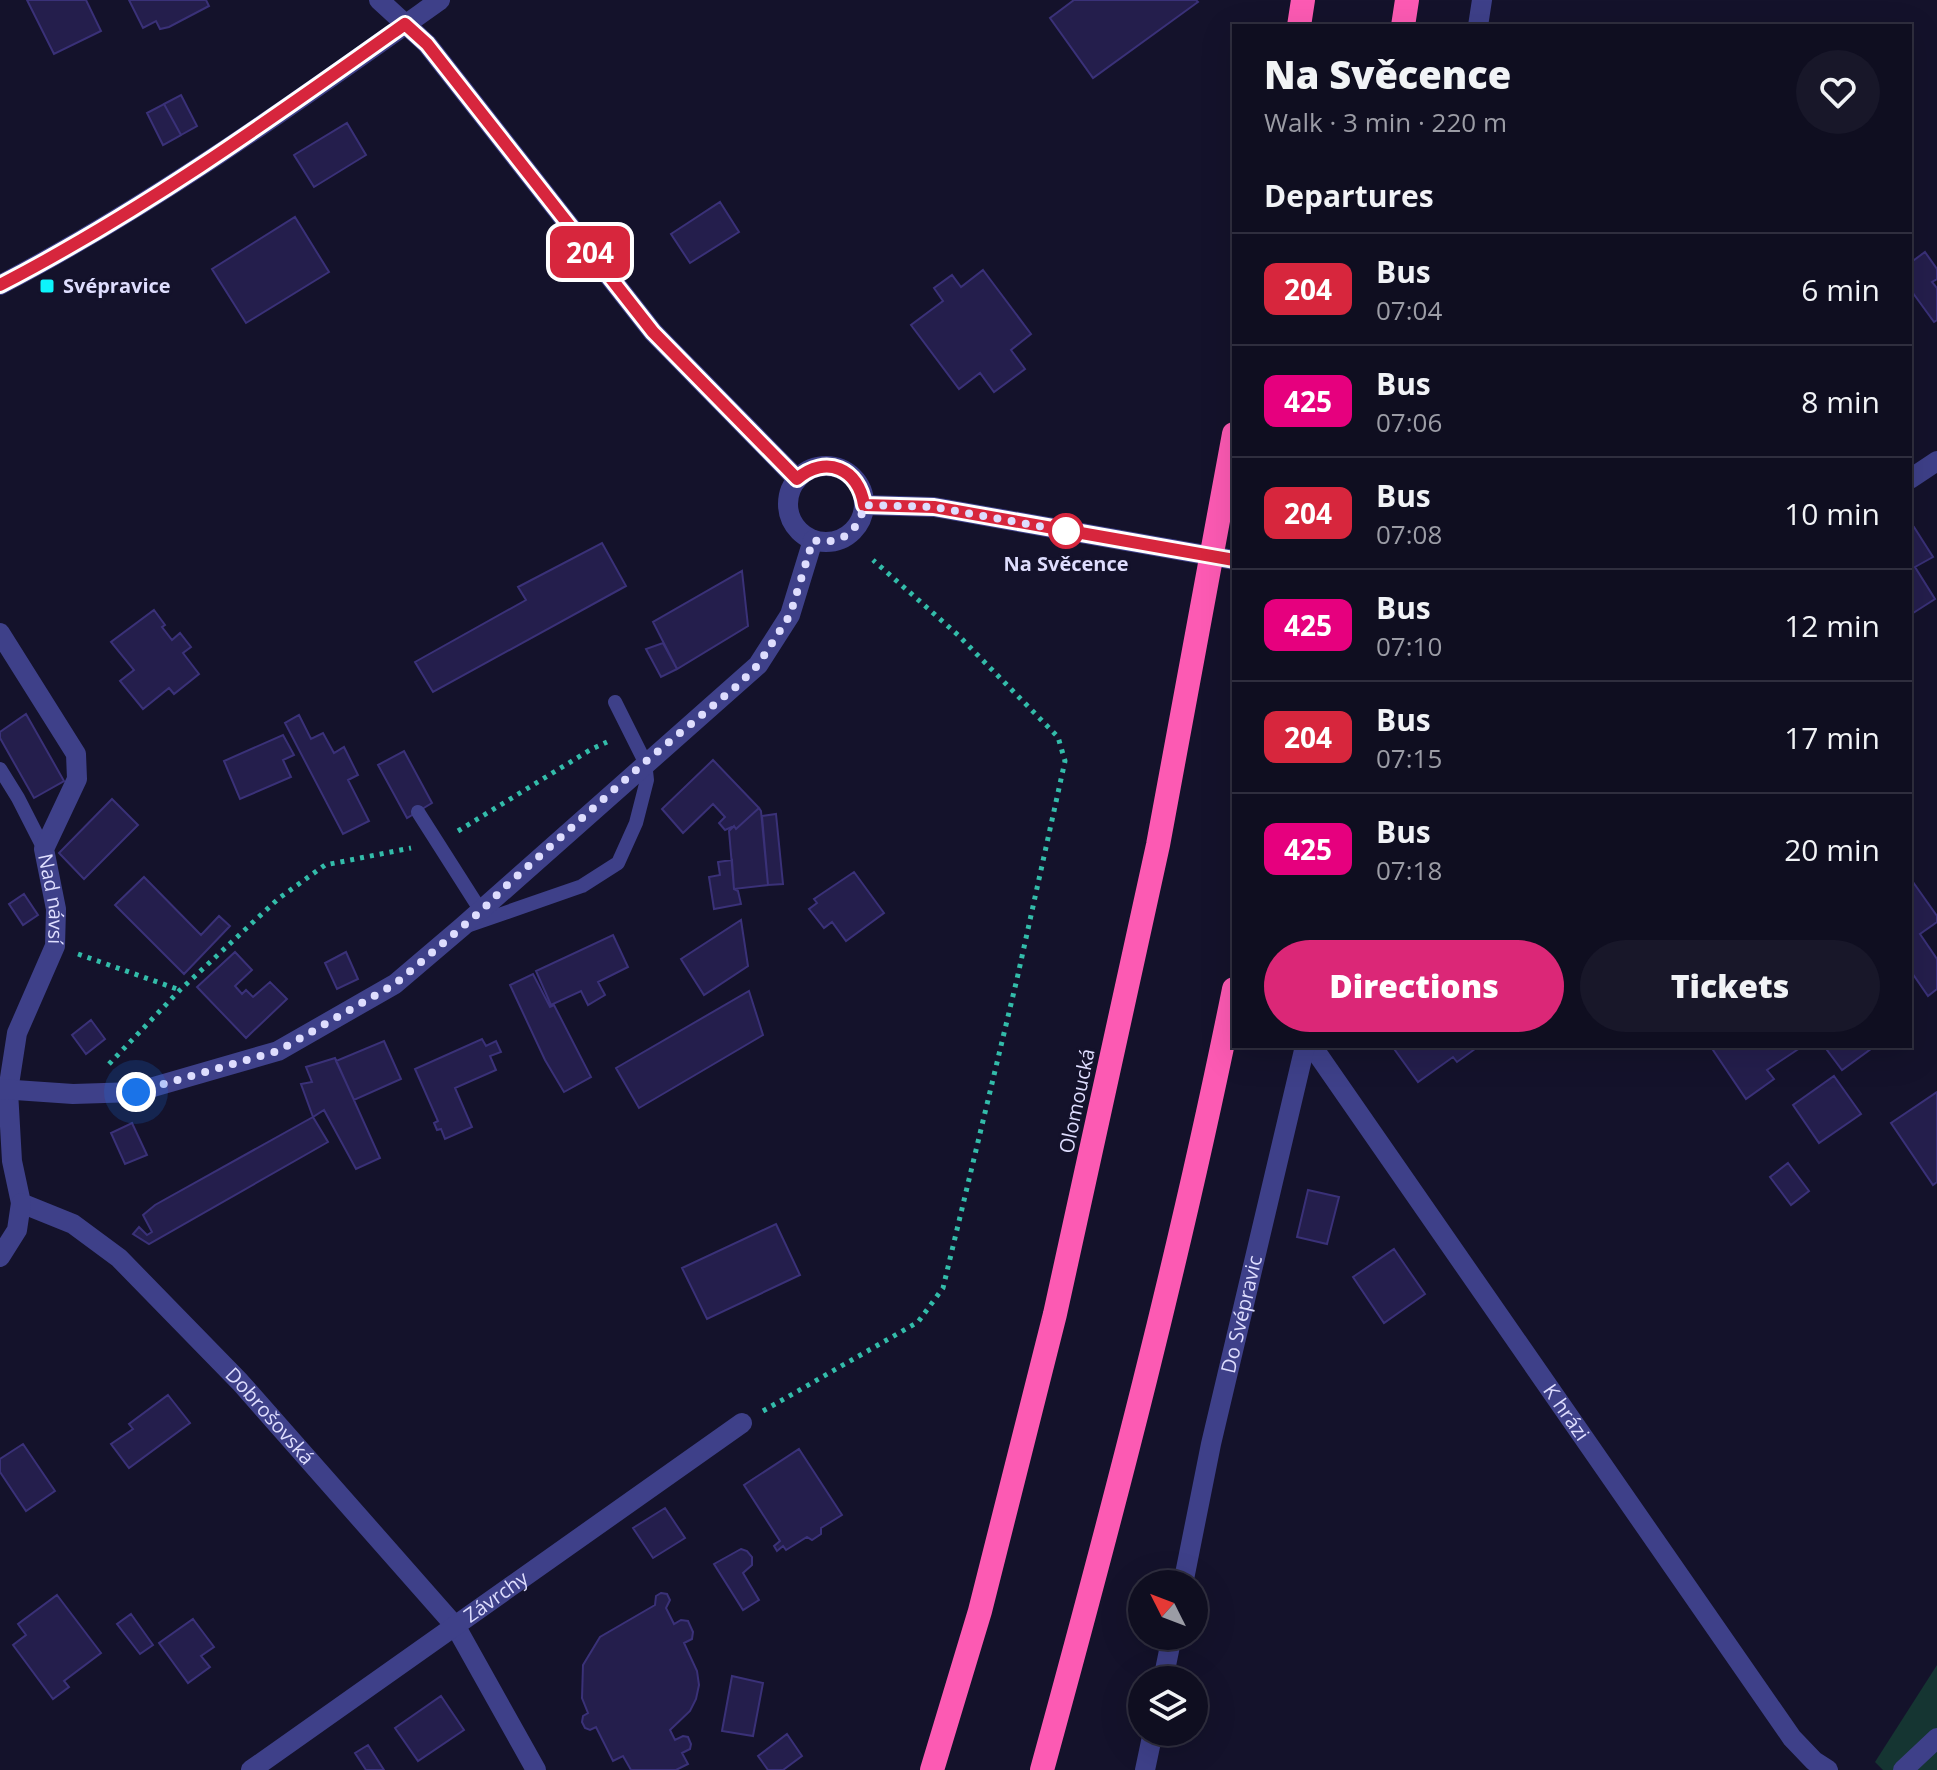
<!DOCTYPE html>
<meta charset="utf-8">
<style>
:root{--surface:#0f0e20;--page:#181729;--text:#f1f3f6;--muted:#9b9ca5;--line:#2f2e3e;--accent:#db2777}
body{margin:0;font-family:"Open Sans",sans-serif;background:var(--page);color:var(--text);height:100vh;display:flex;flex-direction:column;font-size:30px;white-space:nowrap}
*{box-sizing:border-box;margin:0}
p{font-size:26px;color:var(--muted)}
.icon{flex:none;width:44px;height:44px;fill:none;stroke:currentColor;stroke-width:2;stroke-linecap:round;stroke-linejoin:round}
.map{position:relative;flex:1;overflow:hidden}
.details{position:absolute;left:1232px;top:24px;width:680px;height:1024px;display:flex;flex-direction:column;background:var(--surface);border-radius:0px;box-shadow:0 8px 32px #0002,0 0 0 2px var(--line)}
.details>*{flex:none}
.badge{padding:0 16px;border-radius:12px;font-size:28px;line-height:52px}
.needle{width:52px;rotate:312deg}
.tools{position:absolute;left:1128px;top:1570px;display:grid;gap:16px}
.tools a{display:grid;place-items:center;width:80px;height:80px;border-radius:50%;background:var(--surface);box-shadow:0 8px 32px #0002,0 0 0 2px var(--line);font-size:40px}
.you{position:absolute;width:40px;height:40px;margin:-20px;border:6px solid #fff;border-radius:50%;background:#1a73e8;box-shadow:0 0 0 12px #1a73e833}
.map>.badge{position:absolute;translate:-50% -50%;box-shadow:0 0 0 4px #fff}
h2{padding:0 32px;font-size:30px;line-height:72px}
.round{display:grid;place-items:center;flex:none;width:84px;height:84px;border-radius:42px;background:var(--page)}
.headline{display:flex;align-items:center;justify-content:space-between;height:136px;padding:0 32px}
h1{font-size:38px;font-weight:800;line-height:60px}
.cta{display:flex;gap:16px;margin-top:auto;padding:16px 32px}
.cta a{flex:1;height:92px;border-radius:48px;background:var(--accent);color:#fff;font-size:32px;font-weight:800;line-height:92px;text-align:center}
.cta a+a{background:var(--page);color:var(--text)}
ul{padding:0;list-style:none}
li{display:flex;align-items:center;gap:24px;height:112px;padding:0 32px;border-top:2px solid var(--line)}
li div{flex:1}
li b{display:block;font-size:30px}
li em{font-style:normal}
li .badge{min-width:88px;font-weight:700;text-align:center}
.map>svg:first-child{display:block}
.green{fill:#153532}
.building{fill:#241e4c;stroke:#3a3178;stroke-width:2}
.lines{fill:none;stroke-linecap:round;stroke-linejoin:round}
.path{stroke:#33bcaa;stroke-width:5;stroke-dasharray:4 6;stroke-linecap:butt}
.service{stroke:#3e4089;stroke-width:14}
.minor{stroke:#3e4089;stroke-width:20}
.tertiary{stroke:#3e4089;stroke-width:20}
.motorway{stroke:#fc5ab3;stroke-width:24}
.line-casing{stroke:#fff;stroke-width:18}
.line{stroke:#d7263d;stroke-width:12}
.walk{stroke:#deddfe;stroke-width:8;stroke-dasharray:0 14.4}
.poi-dot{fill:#0df4fb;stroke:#14122b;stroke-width:3}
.stop-dot{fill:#fff;stroke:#d7263d;stroke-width:4}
.labels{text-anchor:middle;stroke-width:6;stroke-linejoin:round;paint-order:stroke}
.poi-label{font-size:20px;font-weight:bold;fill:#deddfe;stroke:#14122b;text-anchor:start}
.stop-label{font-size:20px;font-weight:bold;fill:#deddfe;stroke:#14122b}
.street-label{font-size:20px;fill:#deddfe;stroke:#14122b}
</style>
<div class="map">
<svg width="1937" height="1770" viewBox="0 0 1937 1770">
<rect width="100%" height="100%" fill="#14122b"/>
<path class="green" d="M 1937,1665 L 1937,1770 L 1883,1770 L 1875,1762 Z"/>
<path class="building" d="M 27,0 L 86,0 L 101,31 L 54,54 Z
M 129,0 L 206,0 L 209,6 L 169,27 L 160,29 L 156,21 L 143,28 Z
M 1074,0 L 1196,0 L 1198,2 L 1093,78 L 1050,18 Z
M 181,95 L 197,126 L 181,135 L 164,104 Z
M 164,104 L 181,135 L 163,145 L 147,113 Z
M 347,123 L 366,155 L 314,187 L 294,155 Z
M 720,202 L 739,232 L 690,263 L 671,234 Z
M 295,217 L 329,272 L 246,323 L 212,269 Z
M 1925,252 L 1937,269 L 1937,279 L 1932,282 L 1937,288 L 1937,320 L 1934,322 L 1910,289 L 1910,263 Z
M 983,270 L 1031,334 L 1011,350 L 1025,369 L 994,392 L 980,373 L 959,389 L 911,325 L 943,301 L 934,288 L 952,275 L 961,287 Z
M 1914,527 L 1933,557 L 1915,567 L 1935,599 L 1910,615 L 1910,529 Z
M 602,543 L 626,586 L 433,692 L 415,662 L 526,600 L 518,587 Z
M 742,571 L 748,626 L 677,669 L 653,622 Z
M 154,610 L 165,625 L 162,627 L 172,640 L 180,633 L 191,647 L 183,653 L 199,674 L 174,694 L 169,688 L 143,709 L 120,681 L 134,670 L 111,642 Z
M 663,643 L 677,669 L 661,677 L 646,649 Z
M 26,714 L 64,781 L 34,798 L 0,738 L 0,732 Z
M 299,715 L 311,739 L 323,733 L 334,753 L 344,747 L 358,775 L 348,780 L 369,821 L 343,834 L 285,723 Z
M 283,735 L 294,755 L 283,760 L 291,777 L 240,799 L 224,761 Z
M 404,751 L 432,803 L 407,818 L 378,765 Z
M 713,760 L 759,808 L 736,829 L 734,826 L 725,830 L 719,823 L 725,817 L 713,804 L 683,833 L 662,809 Z
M 112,799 L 138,825 L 84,879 L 59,853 Z
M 759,808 L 761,811 L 768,885 L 734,889 L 729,831 L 734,826 L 736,829 Z
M 776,814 L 783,884 L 768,885 L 762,816 Z
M 732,860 L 734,889 L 738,891 L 741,904 L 714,909 L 709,877 L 720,875 L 718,862 Z
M 854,872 L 884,913 L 846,941 L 832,922 L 824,928 L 809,909 L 817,903 L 814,899 Z
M 144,877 L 201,935 L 219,916 L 230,926 L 184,974 L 115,905 Z
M 1913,882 L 1937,916 L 1937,922 L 1920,934 L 1937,959 L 1937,989 L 1928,996 L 1910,970 L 1910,884 Z
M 24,894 L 38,915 L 23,925 L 9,904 Z
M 741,920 L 748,966 L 704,995 L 681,959 Z
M 613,935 L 628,967 L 598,982 L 605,995 L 588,1005 L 581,991 L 551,1005 L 536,971 Z
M 235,952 L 252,970 L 235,986 L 242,994 L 246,990 L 253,997 L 270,982 L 287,999 L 246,1038 L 197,987 Z
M 346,952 L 358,979 L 337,989 L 325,963 Z
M 533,974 L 550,1007 L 554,1005 L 591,1077 L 564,1092 L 545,1060 L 510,985 Z
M 749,991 L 763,1035 L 639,1108 L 616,1068 Z
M 91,1020 L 105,1039 L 86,1054 L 72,1035 Z
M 482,1039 L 486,1046 L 496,1041 L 501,1052 L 490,1056 L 496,1070 L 455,1088 L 472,1127 L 445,1139 L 441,1129 L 437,1130 L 434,1123 L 438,1121 L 415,1069 Z
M 384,1041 L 401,1079 L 354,1100 L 336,1061 Z
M 1392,1046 L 1472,1046 L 1475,1049 L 1457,1062 L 1453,1057 L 1418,1082 Z
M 1719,1046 L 1799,1046 L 1800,1048 L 1767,1070 L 1774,1079 L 1746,1099 L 1713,1050 Z
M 1824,1046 L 1875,1046 L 1842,1070 Z
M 335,1058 L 380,1158 L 356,1169 L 324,1110 L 313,1117 L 301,1084 L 312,1082 L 306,1067 Z
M 1834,1076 L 1861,1114 L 1819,1143 L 1793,1105 Z
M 1937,1092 L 1937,1182 L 1933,1185 L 1891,1123 Z
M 313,1117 L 328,1142 L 149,1244 L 133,1234 L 139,1227 L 147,1235 L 152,1232 L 143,1215 L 155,1205 Z
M 132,1123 L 147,1155 L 125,1164 L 111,1133 Z
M 1788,1163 L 1809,1191 L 1791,1205 L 1770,1177 Z
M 1308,1190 L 1339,1197 L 1327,1244 L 1297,1237 Z
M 776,1224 L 800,1275 L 707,1319 L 682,1268 Z
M 1394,1249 L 1425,1294 L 1384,1323 L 1353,1277 Z
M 168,1395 L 190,1423 L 129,1468 L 111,1444 L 133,1429 L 129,1424 Z
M 23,1444 L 55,1491 L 26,1511 L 0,1472 L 0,1459 Z
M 799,1449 L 842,1515 L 821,1528 L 821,1534 L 812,1540 L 807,1537 L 786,1550 L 783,1546 L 777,1551 L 774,1546 L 780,1541 L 744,1485 Z
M 665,1508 L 685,1538 L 653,1558 L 633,1528 Z
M 741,1549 L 747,1551 L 752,1557 L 752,1565 L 743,1573 L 759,1600 L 743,1610 L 714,1564 Z
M 661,1593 L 667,1594 L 670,1600 L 666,1608 L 674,1624 L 681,1620 L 688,1621 L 693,1632 L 692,1639 L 684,1643 L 697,1671 L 699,1685 L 696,1699 L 690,1711 L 670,1730 L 675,1740 L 683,1736 L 688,1737 L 691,1744 L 690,1749 L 682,1753 L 688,1764 L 676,1770 L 631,1770 L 623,1756 L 613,1761 L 596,1727 L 590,1730 L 585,1728 L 582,1722 L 583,1716 L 588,1713 L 582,1698 L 583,1665 L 600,1637 L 655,1605 L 656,1596 Z
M 57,1595 L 101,1653 L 64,1681 L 69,1687 L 53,1699 L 13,1645 L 26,1635 L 18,1624 Z
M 131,1614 L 153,1645 L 140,1654 L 117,1624 Z
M 193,1619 L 214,1647 L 201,1656 L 210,1667 L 188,1683 L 159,1643 Z
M 732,1676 L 763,1683 L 753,1736 L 722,1731 Z
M 441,1696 L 464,1730 L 418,1761 L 395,1728 Z
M 787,1734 L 802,1756 L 783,1770 L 768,1770 L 758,1756 Z
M 368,1745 L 384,1770 L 366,1770 L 355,1753 Z"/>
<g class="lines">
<path class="path" d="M 458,831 L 590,750 L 607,742
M 78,954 L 180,990
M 109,1064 L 180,990 L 278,899 L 325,865 L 411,848
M 763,1411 L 918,1322 L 943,1288 L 1017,979 L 1065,761 L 1058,737 L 958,635 L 873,560"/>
<path class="service" d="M 0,769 L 18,798 L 44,849
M 418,812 L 481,911
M 470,925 L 582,886 L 618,863 L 636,823 L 647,780 L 645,762 L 615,702"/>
<g class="minor">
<path d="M 379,0 L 427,44 L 653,332 L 797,479"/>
<path d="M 1478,26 L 1482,0"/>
<circle cx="826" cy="504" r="38"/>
<path d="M 1910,479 L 1937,461"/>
<path d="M 864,505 L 934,507 L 1234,560"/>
<path id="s1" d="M 0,633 L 76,754 L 77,779 L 44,849 L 56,909 L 55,946 L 17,1033 L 8,1091 L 12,1161 L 21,1203 L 73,1224 L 119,1258 L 240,1382 L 456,1627 L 536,1770"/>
<path id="s2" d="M 1312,1046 L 1792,1738 L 1814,1761 L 1828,1770"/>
<path d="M 0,1089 L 73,1094 L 136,1092 L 278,1051 L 395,984 L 462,927 L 758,665 L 790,615 L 813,540"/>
<path d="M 0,1257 L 17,1230 L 21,1203"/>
<path id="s3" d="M 1183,1584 L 1211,1444 L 1305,1046"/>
<path d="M 1163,1680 L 1172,1636"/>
<path id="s4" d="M 251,1770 L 742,1423"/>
<path d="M 1145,1770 L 1153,1732"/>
<path d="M 1903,1770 L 1937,1738"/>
</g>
<path class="tertiary" d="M 0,285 C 155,204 298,101 440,0"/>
<path class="motorway" d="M 1299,26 L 1303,0
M 1403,26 L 1407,0
M 932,1770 L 980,1611 L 1055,1314 L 1158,845 L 1234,434
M 1042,1770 C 1113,1511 1181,1252 1234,989"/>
</g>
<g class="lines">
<g class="line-casing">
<path id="line" d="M 0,285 C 143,211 274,117 405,24 L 427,44 L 653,332 L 797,479 C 826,454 859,469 864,505 L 934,507 L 1234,560"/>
</g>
<use href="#line" class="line"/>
<path class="walk" d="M 136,1092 L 278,1051 L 395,984 L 481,911 L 506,886 L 645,762 L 738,685 L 758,665 L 790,615 L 813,540 C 840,546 859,532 864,505 L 934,507 L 1077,533 L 1066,531"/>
</g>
<rect class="poi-dot" x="39" y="278" width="16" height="16" rx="4"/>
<circle class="stop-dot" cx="1066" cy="531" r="16"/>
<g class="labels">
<g class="poi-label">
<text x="63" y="293">Svépravice</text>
</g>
<g class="stop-label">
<text x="1066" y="571">Na Svěcence</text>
</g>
<g class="street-label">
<text dy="7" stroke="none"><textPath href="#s1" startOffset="296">Nad návsí</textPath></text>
<text transform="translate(1077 1101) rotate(-78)" y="7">Olomoucká</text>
<text dy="7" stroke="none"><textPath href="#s3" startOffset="276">Do Svépravic</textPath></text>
<text dy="7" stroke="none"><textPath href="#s2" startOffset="446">K hrázi</textPath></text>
<text dy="7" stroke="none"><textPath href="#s1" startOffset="942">Dobrošovská</textPath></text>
<text dy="7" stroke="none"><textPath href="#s4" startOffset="300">Závrchy</textPath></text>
</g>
</g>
</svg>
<div class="tools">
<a><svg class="needle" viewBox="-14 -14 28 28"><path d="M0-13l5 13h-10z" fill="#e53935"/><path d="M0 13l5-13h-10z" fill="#9b9ca5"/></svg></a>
<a><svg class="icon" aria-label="layers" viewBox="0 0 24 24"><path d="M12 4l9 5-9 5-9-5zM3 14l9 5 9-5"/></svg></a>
</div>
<div class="you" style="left:136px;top:1092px"></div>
<b class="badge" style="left:590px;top:252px;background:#d7263d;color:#fff">204</b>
<section class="details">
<div class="headline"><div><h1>Na Svěcence</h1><p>Walk · 3 min · 220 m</p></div><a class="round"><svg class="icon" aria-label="heart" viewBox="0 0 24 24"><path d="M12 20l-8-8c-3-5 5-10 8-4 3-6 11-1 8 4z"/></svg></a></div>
<h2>Departures</h2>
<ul>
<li><span class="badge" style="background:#d7263d;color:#fff">204</span><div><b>Bus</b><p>07:04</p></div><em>6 min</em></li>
<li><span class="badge" style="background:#e6007e;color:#fff">425</span><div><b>Bus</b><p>07:06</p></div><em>8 min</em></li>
<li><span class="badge" style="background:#d7263d;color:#fff">204</span><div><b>Bus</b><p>07:08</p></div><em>10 min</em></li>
<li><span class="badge" style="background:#e6007e;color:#fff">425</span><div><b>Bus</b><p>07:10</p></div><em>12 min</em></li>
<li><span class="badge" style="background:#d7263d;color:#fff">204</span><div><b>Bus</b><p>07:15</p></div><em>17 min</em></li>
<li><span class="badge" style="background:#e6007e;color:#fff">425</span><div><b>Bus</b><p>07:18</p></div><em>20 min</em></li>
</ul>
<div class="cta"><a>Directions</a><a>Tickets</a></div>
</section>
</div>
